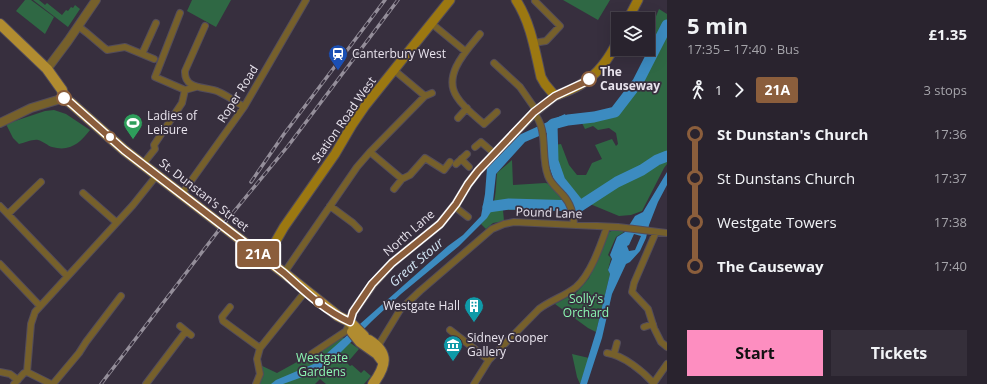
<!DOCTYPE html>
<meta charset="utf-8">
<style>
:root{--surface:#29232e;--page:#352f3a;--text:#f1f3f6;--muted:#a5a4aa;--line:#45404a;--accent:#fd8ec0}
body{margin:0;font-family:"Open Sans",sans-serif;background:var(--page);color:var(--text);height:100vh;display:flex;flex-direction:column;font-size:15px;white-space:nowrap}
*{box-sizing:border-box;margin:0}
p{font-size:13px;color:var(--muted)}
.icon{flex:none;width:22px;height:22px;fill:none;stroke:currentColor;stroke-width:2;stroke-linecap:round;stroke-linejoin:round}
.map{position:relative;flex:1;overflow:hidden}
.panel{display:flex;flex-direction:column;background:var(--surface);width:320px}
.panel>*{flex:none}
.badge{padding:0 8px;border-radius:3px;font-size:14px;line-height:26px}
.controls{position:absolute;left:611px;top:12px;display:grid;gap:8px}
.controls a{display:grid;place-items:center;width:44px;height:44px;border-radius:0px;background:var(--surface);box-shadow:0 4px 16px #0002,0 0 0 1px var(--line);font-size:20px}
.map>.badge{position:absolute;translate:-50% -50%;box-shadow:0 0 0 2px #fff}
.legs{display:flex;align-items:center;gap:6px;height:44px;padding:0 20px;font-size:13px}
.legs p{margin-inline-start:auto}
.overview{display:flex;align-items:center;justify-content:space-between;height:68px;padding:0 20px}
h1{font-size:22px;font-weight:700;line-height:30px}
.cta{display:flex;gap:8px;margin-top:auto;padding:8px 20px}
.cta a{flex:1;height:46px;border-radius:0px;background:var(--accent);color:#111;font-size:16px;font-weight:700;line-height:46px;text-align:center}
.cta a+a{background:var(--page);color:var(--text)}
ul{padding:0 20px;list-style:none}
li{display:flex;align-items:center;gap:14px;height:44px;font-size:15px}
li i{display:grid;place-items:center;width:6px;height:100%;margin:0 5px;background:currentColor}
li i::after{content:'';width:10px;height:10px;margin:-5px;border:3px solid;border-radius:50%;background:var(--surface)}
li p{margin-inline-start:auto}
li:first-child i{background:linear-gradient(#0000 50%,currentColor 0)}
li:last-child i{background:linear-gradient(currentColor 50%,#0000 0)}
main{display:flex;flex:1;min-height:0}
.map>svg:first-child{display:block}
.green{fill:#2f6844}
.water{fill:#3c8bc0;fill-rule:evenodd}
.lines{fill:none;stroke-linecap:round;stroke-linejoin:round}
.river{stroke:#3c8bc0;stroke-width:11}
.minor-casing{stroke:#534c5a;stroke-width:8}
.tertiary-casing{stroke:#534c5a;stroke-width:10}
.secondary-casing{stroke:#534c5a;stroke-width:11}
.primary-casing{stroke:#534c5a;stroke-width:12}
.minor{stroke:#76602b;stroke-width:6}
.tertiary{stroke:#76602b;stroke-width:8}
.secondary{stroke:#9c7811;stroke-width:9}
.primary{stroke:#b18c30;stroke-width:10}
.rail-casing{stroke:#948e9a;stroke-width:3.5}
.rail{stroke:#372f3e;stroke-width:2;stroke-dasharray:6;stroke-linecap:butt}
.line-1-casing{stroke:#fff;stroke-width:9}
.line-1{stroke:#8b5e3c;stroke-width:6}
.stop-1-dot{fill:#fff;stroke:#8b5e3c;stroke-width:2}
.labels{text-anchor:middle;stroke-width:3.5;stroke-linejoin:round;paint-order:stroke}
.poi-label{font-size:12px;fill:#e8e3ed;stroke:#372f3e;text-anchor:start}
.stop-label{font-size:12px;font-weight:bold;fill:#e8e3ed;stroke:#372f3e;text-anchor:start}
.street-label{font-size:12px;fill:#e8e3ed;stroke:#372f3e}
.park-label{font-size:12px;fill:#8cf8b2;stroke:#372f3e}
.water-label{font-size:13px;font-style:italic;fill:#d0e3f2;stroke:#372f3e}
</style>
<main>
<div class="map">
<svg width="667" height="384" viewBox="0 0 667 384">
<rect width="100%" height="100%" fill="#372f3e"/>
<path class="green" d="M 25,0 L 31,0 L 54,17 L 45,34 L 16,11 Z
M 33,0 L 39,0 L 45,5 L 47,3 L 62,15 L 66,10 L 68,11 L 71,7 L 73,8 L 75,5 L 80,9 L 68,27 Z
M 192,0 L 231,0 L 216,27 L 187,11 Z
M 563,0 L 610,0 L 598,20 Z
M 659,9 L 667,14 L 667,164 L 664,168 L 642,211 L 631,215 L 619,216 L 578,199 L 566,186 L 560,175 L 555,161 L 554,145 L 561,144 L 569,165 L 577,175 L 586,175 L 592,163 L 602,159 L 595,145 L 612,139 L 616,146 L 618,144 L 616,133 L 609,128 L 598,130 L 593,126 L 585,129 L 581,121 L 599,119 L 617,113 L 643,84 L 650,59 L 658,49 L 650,31 Z
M 54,110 L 66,114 L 90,130 C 80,143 70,152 52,147 C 48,146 43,141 38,140 C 33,139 24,143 19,144 L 13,138 L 6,124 L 45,111 Z
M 512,160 L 513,185 L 545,183 L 551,184 L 571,208 L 503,210 L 504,221 L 493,223 L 486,229 L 481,224 C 497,206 495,196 497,173 Z
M 616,229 L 621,230 L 624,232 L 616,237 L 608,255 L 611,258 L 608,270 L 610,274 L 596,332 L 588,328 L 555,304 L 577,292 L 589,278 L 607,233 Z
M 342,337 L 359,349 L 347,363 L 350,366 L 352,365 L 361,373 L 364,370 L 371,376 L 364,384 L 326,384 L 320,379 L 315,384 L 256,384 L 258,364 L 277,373 Z
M 572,354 L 589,358 L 580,384 L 577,377 Z"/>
<path class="water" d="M 565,114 L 570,123 L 525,142 L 496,174 L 492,210 L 487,218 L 459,246 L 401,294 L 372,321 L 335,358 L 322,369 L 308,375 L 283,384 L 271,384 L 276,380 L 316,363 L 448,246 L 463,235 L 481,216 L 485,194 L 487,168 L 496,158 L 519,135 Z
M 667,172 L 667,185 L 658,202 L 649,225 L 646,238 L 640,251 L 630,262 L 626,264 L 612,294 L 602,338 L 587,384 L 580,384 L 596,332 L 610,274 L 608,270 L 612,259 L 610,255 L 617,237 L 625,232 L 635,216 L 643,212 ZM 634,234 L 641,236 L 635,250 L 629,251 L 627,246 L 629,245 Z"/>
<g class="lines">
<path class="river" d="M 553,124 L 568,120 L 594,117 L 615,112 L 638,82 L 667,25
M 552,125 L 553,161 L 560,181 L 580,206
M 488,207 L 509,204 L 580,206 L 617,182 L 642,170 L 657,160 L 667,156"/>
<g class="minor-casing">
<path id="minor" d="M 180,13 L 155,77 L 185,90 L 196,87
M 431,23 L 465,51
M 78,26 L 87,33 L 107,50 L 125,47 L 142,54 L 156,23
M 205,26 L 185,71 C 184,91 207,86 219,92 C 228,96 236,102 244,107
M 480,34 C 467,50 442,75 457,97 C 463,107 475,116 484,124 L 497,112
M 533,43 L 546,41 L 560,26 L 535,1
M 142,54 L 154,59
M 494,63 L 520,87 L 536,110
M 394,70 L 425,96
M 534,113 C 549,131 540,155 548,176 C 551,184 558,189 563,195 C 571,204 573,213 574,224
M 458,118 L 467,108
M 475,147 L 481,142 L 495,154
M 370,152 L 402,179 L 410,175 L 425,158 L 444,170 L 450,162
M 461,159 L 469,167
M 143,164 L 155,149 L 154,145 L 182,103 L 185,90
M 456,164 L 467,154
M 394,189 L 402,179
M 83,193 L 116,222
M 181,195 L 244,107 L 306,0
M 0,206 L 67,276
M 330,206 L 353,223 L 359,229
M 454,206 L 468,217
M 8,214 L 41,182
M 0,264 L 39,305
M 284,273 L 357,167 L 370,152 L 425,96 L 432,93
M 230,307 L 222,317 L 223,321 L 260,348
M 180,326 L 191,335
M 644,327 L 653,324
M 654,328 L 648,309 L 632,292 L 634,283 L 656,232
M 450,330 L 489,360
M 655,330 L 661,342 L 667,347
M 378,346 L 400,310 L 420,291 L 492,229 L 504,224 L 514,222 L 618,227 L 667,233
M 607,353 C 623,355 644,372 654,384
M 614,354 L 617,343
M 304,359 L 346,331 L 350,322
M 0,372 L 10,374 L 18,380
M 27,372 L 31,324 L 35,312 L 133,205 L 157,175
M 27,372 L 51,384
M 14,384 L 24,373 L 27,372
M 53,384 L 79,353 L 86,342 L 121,296
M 146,384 L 186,331
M 256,384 L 260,374 L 257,359 L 260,348 L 305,292
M 474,384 L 489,360 L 539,309 C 551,300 565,296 576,287 C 591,274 601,244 607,227
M 653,384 L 667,364"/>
</g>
<g class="tertiary-casing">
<path id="tertiary" d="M 47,69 L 68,41 L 96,0
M 0,123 L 31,108 L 64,98
M 350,322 L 353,312 L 372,285 L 392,263 L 440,224 L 456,204 L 468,184 L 478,171 L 534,113 L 555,96"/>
</g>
<g class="secondary-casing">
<path id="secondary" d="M 516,0 C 531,23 535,51 541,77 L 545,84 L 555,96 C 564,92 575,89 583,83 C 599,73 610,57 618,40
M 628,19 L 638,0
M 264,258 L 269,253 L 284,227 L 335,154 L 352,125 L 365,106 L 450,0"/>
</g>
<g class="primary-casing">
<path id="primary" d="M 0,24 L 47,69 L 62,90 L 64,98 L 71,103 L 124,150 L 284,273 L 338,316 L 350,322 L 364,336
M 352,332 L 360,342 L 377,354 L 383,362
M 369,340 C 390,353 386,366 373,384"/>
</g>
<use href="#minor" class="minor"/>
<use href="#tertiary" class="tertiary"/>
<use href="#secondary" class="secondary"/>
<use href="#primary" class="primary"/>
<g class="rail-casing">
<path id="rail" d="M 251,182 L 284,134 L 385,0
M 101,384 L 222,226 L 288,146 L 398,0"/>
</g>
<use href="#rail" class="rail"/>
</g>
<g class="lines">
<g class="line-1-casing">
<path id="line-1" d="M 64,98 L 71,103 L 124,150 L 284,273 C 304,291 325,311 350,322 L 353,312 L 372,284 L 392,263 L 440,224 L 456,204 L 468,184 L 478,171 L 534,112 L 555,96 L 583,83 L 589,79"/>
</g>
<use href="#line-1" class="line-1"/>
</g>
<defs>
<g id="station-pin" transform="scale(1)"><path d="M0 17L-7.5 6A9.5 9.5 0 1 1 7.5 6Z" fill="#1a4fb4" stroke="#372f3e"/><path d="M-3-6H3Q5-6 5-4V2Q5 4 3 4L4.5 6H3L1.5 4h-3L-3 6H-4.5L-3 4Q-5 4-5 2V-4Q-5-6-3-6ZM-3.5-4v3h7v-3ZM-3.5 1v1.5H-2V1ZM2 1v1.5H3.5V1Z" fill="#fff"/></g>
<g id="stadium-pin" transform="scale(1)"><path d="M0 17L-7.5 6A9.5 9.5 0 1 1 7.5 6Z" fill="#2e9e5b" stroke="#372f3e"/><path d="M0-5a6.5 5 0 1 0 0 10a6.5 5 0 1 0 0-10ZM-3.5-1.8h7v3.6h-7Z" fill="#fff"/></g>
<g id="building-pin" transform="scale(1)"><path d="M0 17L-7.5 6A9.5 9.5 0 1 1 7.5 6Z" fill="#0f9aa8" stroke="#372f3e"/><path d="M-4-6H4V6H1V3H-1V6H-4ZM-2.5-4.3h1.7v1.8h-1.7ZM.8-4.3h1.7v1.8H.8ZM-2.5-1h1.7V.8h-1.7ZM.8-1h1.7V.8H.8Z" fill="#fff"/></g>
<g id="museum-pin" transform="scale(1)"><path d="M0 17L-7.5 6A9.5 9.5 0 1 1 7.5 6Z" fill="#0f9aa8" stroke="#372f3e"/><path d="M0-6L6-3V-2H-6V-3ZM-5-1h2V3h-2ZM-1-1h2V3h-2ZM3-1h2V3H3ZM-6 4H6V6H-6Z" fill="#fff"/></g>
</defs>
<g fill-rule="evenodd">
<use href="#station-pin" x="338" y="54"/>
<use href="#stadium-pin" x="133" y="123"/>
<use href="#building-pin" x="474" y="306"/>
<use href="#museum-pin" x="453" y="345"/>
</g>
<g class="stop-1-dot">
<circle cx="589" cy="79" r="7"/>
<circle cx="64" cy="98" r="7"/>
<circle cx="110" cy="137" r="5"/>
<circle cx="319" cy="302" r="5"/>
</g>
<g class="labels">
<g class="poi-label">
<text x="352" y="58">Canterbury West</text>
<text x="147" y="120">Ladies of<tspan x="147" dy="14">Leisure</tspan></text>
<text x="460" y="310" text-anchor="end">Westgate Hall</text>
<text x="467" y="342">Sidney Cooper<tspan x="467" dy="14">Gallery</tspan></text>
</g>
<g class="stop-label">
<text x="600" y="76">The<tspan x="600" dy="14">Causeway</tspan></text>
</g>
<g class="street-label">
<text transform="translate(238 94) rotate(-58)" y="4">Roper Road</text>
<text transform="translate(344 120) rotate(-55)" y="4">Station Road West</text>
<text transform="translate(204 195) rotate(38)" y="4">St. Dunstan's Street</text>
<text transform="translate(549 213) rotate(2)" y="4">Pound Lane</text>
<text transform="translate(409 233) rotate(-41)" y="4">North Lane</text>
</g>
<g class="park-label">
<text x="586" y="303">Solly's<tspan x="586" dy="14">Orchard</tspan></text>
<text x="322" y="362">Westgate<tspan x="322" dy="14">Gardens</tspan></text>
</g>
<g class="water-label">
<text transform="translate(416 262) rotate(-41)" y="5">Great Stour</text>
</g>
</g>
</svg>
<div class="controls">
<a><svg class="icon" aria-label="layers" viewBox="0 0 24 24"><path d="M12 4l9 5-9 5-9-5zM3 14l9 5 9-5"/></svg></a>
</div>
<b class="badge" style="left:258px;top:254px;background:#8b5e3c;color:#fff">21A</b>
</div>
<section class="panel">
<div class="overview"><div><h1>5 min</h1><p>17:35 – 17:40 · Bus</p></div><b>£1.35</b></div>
<div class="legs"><svg class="icon" aria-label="walk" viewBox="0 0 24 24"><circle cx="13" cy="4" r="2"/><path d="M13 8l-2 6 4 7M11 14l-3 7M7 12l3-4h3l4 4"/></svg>1<svg class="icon" aria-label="forward" viewBox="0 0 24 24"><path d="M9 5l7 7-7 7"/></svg><b class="badge" style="background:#8b5e3c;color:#fff">21A</b><p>3 stops</p></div>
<ul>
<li><i style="color:#8b5e3c"></i><b>St Dunstan's Church</b><p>17:36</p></li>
<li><i style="color:#8b5e3c"></i><span>St Dunstans Church</span><p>17:37</p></li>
<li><i style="color:#8b5e3c"></i><span>Westgate Towers</span><p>17:38</p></li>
<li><i style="color:#8b5e3c"></i><b>The Causeway</b><p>17:40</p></li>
</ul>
<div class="cta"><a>Start</a><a>Tickets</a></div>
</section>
</main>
